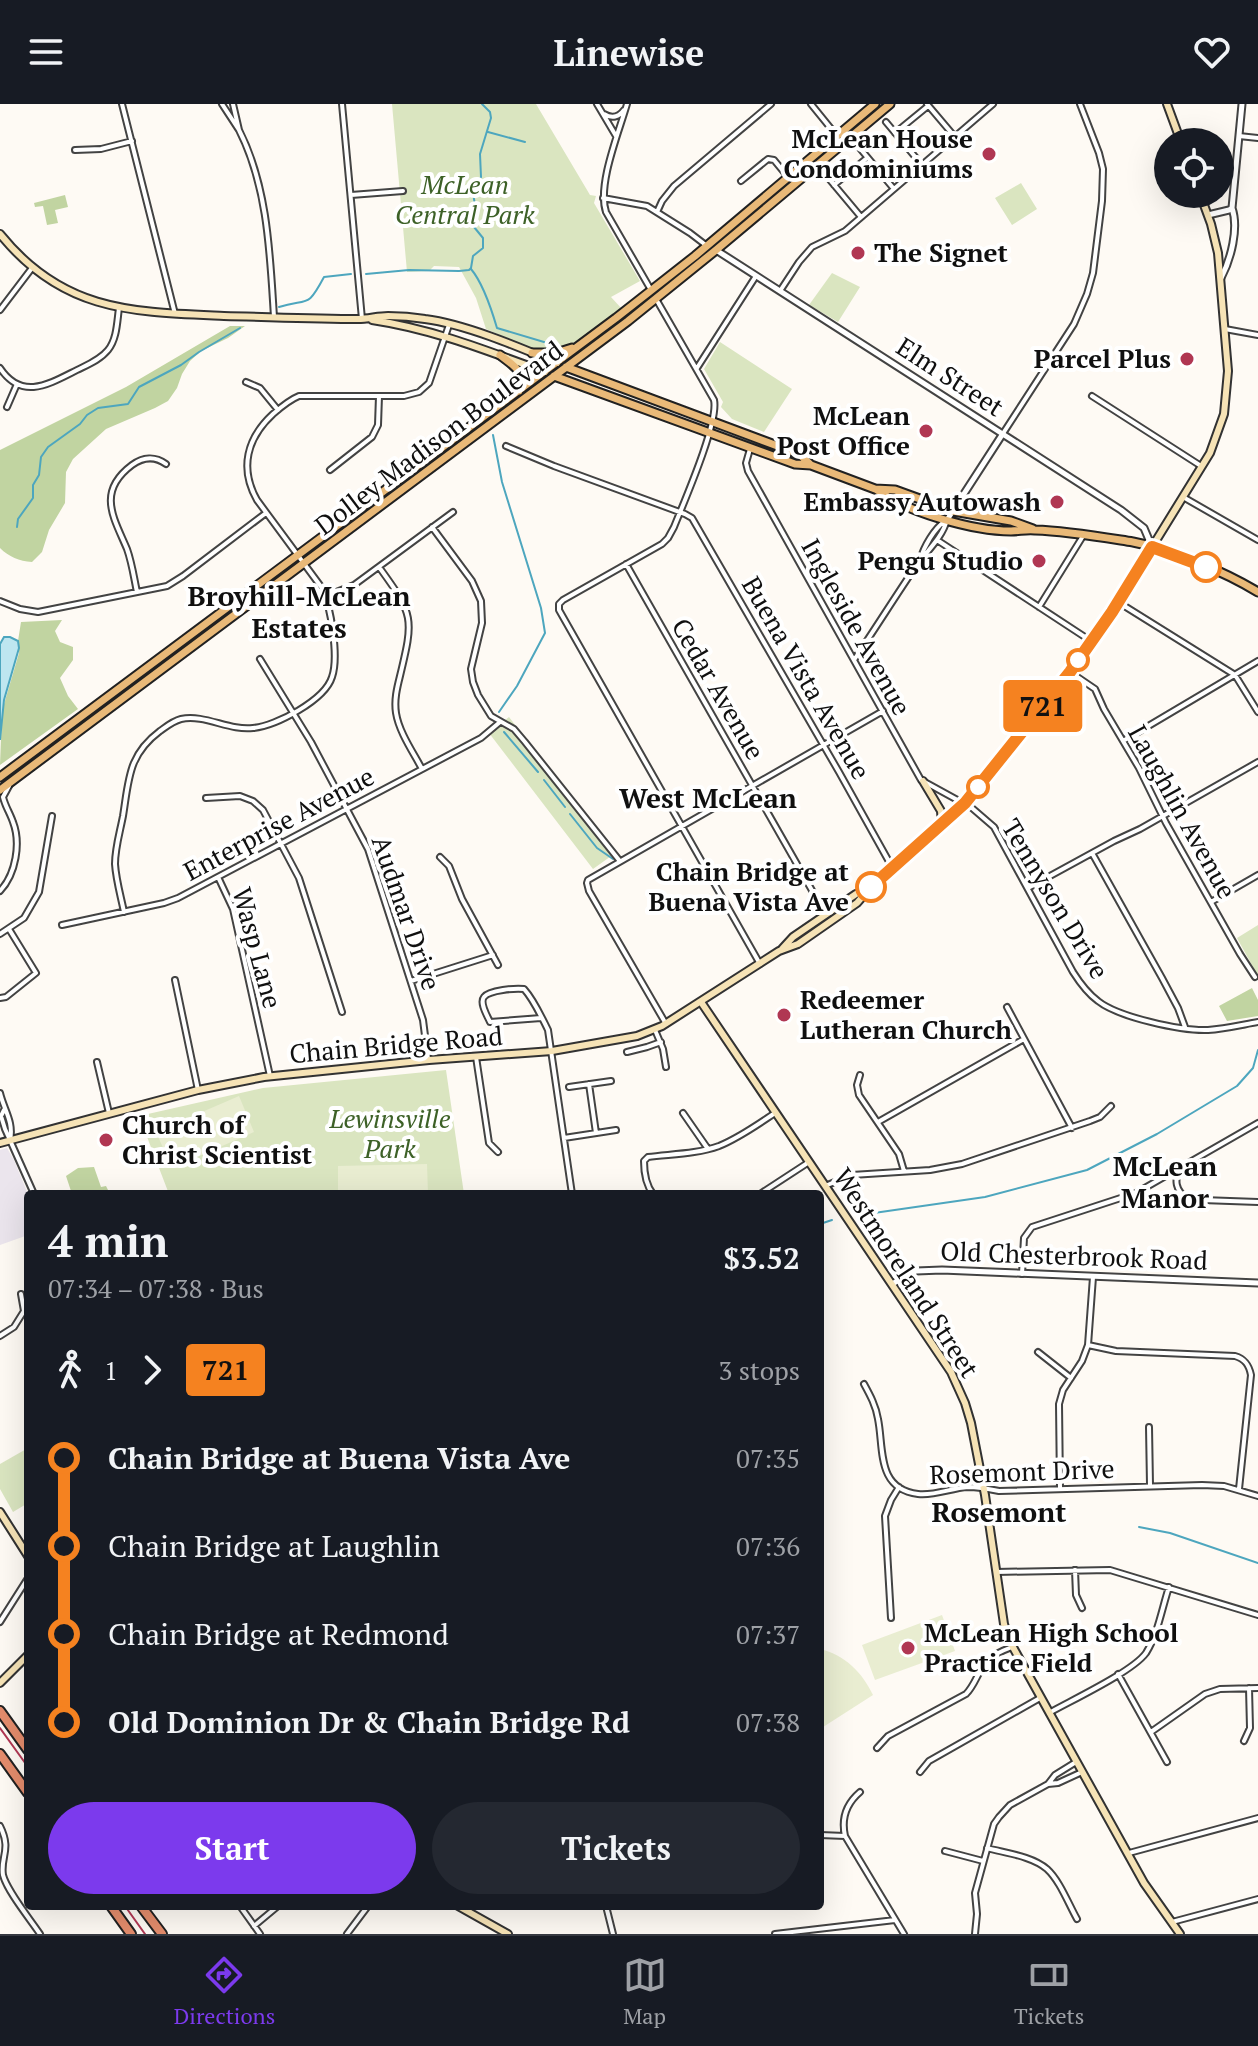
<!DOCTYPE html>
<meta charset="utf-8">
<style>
:root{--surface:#171b24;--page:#242831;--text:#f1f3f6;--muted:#9ea1a6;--line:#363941;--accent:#7c3aed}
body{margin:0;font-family:"PT Serif",serif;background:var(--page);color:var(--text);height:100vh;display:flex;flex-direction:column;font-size:30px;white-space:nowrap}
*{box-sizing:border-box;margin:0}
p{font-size:26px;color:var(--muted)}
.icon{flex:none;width:44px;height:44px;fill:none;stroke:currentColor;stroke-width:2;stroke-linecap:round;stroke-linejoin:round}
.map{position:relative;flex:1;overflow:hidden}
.sheet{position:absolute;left:24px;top:1086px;width:800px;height:720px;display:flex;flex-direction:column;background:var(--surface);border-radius:8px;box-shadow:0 8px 32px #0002}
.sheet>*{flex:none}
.badge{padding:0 16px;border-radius:6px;font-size:28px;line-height:52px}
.buttons{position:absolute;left:1154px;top:24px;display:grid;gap:16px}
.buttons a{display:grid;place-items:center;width:80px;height:80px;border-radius:50%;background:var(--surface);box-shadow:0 8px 32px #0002;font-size:40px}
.map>.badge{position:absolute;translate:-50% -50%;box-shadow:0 0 0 4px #fff}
.legs{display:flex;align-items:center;gap:12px;height:88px;padding:0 24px;font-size:26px}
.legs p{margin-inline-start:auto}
.head{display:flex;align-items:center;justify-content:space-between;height:136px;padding:0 24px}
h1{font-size:44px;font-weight:800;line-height:60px}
.action{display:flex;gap:16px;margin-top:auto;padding:16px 24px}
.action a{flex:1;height:92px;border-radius:48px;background:var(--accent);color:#fff;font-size:32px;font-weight:800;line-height:92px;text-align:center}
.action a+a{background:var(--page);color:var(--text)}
ul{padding:0 24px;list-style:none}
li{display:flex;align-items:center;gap:28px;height:88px;font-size:30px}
li i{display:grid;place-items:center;width:12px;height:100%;margin:0 10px;background:currentColor}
li i::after{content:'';width:20px;height:20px;margin:-10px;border:6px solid;border-radius:50%;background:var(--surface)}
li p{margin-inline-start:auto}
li:first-child i{background:linear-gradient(#0000 50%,currentColor 0)}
li:last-child i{background:linear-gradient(currentColor 50%,#0000 0)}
header{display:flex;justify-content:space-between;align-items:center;height:104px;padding:0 24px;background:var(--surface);font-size:36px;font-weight:800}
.dock{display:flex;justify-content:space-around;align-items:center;height:112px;border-top:2px solid var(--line);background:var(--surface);font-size:22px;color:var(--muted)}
.dock a{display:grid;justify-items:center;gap:4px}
.dock .selected{color:var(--accent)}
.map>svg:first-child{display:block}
.industrial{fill:#ebe5ed}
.green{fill:#dae5c0}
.forest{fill:#c1d4a1}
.pitch{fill:#e9edd1}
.water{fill:#bee6f0;stroke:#4da6be;stroke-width:2}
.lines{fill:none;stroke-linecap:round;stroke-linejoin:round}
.stream{stroke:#4da6be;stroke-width:2}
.minor-casing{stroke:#434343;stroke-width:8}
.tertiary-casing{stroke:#434343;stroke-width:9}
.secondary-casing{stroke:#323232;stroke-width:10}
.primary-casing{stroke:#212121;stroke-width:11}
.motorway-casing{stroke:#212121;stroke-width:12}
.minor{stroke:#fff;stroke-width:4}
.tertiary{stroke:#fff;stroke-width:5}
.secondary{stroke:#f6e3b6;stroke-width:6}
.primary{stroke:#e9b978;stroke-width:7}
.motorway{stroke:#e48c6c;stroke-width:8}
.rail{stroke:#b03753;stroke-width:2}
.line-1-casing{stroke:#fff;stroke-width:18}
.line-1{stroke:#f58220;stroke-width:12}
.poi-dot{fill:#b03753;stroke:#fff;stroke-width:3}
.stop-1-dot{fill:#fff;stroke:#f58220;stroke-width:4}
.labels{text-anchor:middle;stroke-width:8;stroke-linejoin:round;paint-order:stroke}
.poi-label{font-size:26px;font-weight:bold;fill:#101010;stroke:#fff;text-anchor:end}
.park-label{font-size:26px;font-style:italic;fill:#3d6127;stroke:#fff}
.street-label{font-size:26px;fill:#101010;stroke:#fff}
.stop-label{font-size:26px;font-weight:bold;fill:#101010;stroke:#fff;text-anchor:end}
.neighbourhood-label{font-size:28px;font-weight:bold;fill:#101010;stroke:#fff}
</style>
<header><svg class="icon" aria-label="menu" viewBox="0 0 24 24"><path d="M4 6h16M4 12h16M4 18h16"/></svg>Linewise<svg class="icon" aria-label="heart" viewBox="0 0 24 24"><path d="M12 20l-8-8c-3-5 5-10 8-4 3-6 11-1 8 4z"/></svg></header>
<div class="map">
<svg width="1258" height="1830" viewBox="0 0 1258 1830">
<rect width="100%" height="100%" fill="#fefaf4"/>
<path class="industrial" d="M 7,1044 L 14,1056 L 28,1090 L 28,1131 L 0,1141 L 0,1046 Z"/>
<path class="green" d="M 392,0 L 536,0 L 590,91 L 596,92 L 594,99 L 640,177 L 611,193 L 622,205 C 607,216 562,252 546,248 C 525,244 506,233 486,225 L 476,194 L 459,163 L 434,162 L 429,167 L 407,168 Z
M 1021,79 L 1037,105 L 1012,121 L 995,94 Z
M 832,169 L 860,183 L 838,218 L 809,201 Z
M 720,238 L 792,285 L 764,328 L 732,315 L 721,303 L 723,298 L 704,265 Z
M 509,613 L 614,750 L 593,765 L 489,629 Z
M 1258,821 L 1258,872 L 1237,834 Z
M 446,966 L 464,1090 L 169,1090 L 139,1012 L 263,984 Z
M 28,1344 L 28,1399 L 13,1408 L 0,1385 L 0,1360 Z"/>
<path class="forest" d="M 65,91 L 68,103 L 55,106 L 58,119 L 47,121 L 43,102 L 35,103 L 34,99 Z
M 230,222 L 245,222 L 228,234 L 201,247 L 190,257 L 182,270 L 177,284 L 168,297 L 155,304 L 106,325 L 73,355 L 66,368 L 65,399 L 49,426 L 42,448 L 32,458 C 19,457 9,453 0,444 L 0,346 L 126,283 Z
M 62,516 L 55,527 L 60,538 L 73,543 L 73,556 L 60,574 L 68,592 L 78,605 L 0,661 L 2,607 L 19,549 L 18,537 L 21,518 Z
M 1252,884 L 1258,896 L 1258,912 L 1227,917 L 1219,902 Z
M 94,1063 L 101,1083 L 106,1082 L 108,1086 L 96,1090 L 72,1090 L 66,1072 L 78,1064 Z"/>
<path class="pitch" d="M 239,992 L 254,1028 L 172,1064 L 156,1028 Z
M 427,1060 L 428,1090 L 338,1090 L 338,1062 Z
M 942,1511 L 955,1547 L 875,1576 L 862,1541 Z
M 820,1545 C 845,1551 862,1568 873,1591 L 820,1625 Z"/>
<path class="water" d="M 4,533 L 10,533 L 18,537 L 19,544 L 4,596 L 0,636 L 0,540 Z"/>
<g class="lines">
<path class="stream" d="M 488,28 L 525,38
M 471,164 L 473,152 L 483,144 L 483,134 L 474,123 L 471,114 L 475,101 L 473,89 L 481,73 L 480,50 L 491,14 L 490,8 L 482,0
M 471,165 C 482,178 492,207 497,224 L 554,241
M 366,170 L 409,166 L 459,167 L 469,166 L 471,164
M 279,203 C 309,194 307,205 324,173 L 351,170
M 493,331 L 502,378 L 541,504 L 545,529 L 517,582 L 499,608
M 17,423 L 18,415 L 33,394 L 33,381 L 39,371 L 41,353 L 48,343 L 80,320 L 87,311 L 98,304 L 128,300 L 139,283 L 181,261 L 199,248 L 240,224
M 504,628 L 538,668
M 544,676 L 565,703
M 570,710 L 597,744 L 613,755
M 860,1111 L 985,1093 L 1087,1066 L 1157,1030 L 1237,982 L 1253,964 L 1258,946
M 820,1120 L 832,1116
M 1139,1423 L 1170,1429 L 1258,1459"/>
<g class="minor-casing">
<path id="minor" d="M 122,0 L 175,210
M 222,0 L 239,26 L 233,0
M 342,0 L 362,215
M 597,0 L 616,32
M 627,0 C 619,28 597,81 606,108 L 651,186
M 811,0 L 837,32
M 927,0 L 955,33
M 604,10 C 612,15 619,13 624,6
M 886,18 L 922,61
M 239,26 C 268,83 270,151 274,213
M 895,29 L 928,2
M 1239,32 L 1258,34
M 858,42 L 894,85
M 75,46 L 101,45 L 132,37
M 825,70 L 861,113
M 741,77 L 768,55 L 774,56 L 788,73
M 834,81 L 867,54
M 351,91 L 403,87
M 603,94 L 647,102 L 690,129 L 707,142
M 657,108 L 662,97 L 674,82 L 771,0
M 780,187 L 799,158 L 812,143 L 845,127 L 993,0
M 656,195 L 714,296 C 719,318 684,398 674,423 L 668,434 L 662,440 L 563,496 L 559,500 L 559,506 L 760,860
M 0,206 L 32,164
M 1225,225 L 1258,231
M 0,264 C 22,297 49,280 77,266 C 87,261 100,256 108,246 C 117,235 117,218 119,204
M 697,264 L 756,172
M 246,278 L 260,284 L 278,306
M 1092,292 L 1201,362
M 7,303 L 17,280
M 1002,331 L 1074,220 L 1087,190 L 1093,169 L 1102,97 L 1103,65 L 1099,49 L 1080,0
M 506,342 L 554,362 L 685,410 L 692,414 L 839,668 L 892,763
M 750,345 L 746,359 L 748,367 L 921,676 L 972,704 L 994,723 L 1073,868 C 1080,879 1087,889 1098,897 C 1118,913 1181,927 1208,926 C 1224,925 1241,921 1258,918
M 330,366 L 372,333 L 378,321 L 379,292
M 1183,393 L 1258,436
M 432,423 L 472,477 L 481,497 L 482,519 L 471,565 L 473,578 L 478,591 L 491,612 L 514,625 L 525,638 L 619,756
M 937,436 L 1091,537
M 920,456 C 924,442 934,425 945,417
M 626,460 L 826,811
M 379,463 C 414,511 414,514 400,572 C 397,584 394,596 396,609 C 399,628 413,648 422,665
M 137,488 C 134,474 132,459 127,445 C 114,414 96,388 132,361 C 143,353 155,352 166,360
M 326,492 L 354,481 L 453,408
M 0,497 L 20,505 L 38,508 L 167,482 L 183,472 L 266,409
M 1118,498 L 1235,571 L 1258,608
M 1039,503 L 1083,432
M 260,555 L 311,638 L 368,745 L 423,916 L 428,955
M 854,556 C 875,525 895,493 916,462 C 927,447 942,434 947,416
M 1070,568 L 1095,585 L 1104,605 L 1139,664 L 1166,719 L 1240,850 L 1255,873
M 1123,637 L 1258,557
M 206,694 L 240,692 L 253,697 L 263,706 L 299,774 L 342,908
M 1092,749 L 1162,874 L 1178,904 L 1185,923
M 440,753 L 449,762 L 462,795 L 498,861
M 218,773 L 233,805 L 270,972
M 1028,784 L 1114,737 L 1140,725 L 1258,658
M 0,787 C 16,770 21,739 13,718 C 10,709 5,702 3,693 L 9,682
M 1211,798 L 1258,771
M 124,808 C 121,793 116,776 115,760 C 115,744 120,728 123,712 C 129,675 128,651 160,627 C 167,622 173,617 181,615 C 205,610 229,627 253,624 C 276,622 325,596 332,573 C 339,553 331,503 322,484 L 257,396 C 239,364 247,334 273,310 C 281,303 289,296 299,292 L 404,292 L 419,288 L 429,279 L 449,221
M 62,821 L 164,799 L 178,794 L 481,634 L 500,618
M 0,830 L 24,814 L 39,788 L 52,712
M 175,876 L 198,986
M 411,877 L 493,851
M 0,894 L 6,893 L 36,869 L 9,825
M 1007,903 L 1072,1024
M 541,914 L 490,918 C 488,913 479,899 484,893 C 489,886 516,884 524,885 C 534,896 541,912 548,926 L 572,1090
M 666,920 L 589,787 L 587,779 L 588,776 L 883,607
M 655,926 L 663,945 L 666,963
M 627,948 L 647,943 L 661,938
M 476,953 L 489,1039 L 498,1048
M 97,958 L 109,1009
M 860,971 L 857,981 L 859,991 L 899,1050 L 904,1067
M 589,980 L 596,1029
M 569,983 L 611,977
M 0,989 C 4,1006 14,1018 10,1036
M 4,1006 L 1,1012 L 5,1025 L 34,1090
M 683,1009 L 708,1045
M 878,1018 L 1024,935
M 564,1034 L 616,1026
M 1181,1064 C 1173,1076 1176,1087 1187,1094
M 825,1082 L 852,1071 L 930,1066 L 962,1060 L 1090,1017 L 1100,1013 L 1111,1002
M 653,1090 C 646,1081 644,1069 644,1057 L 648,1053 C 671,1050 697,1050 719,1042 C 739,1034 757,1021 775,1009
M 760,1090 L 809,1058
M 1125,1095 L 1146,1094 L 1258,1098
M 1022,1170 L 1024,1134 L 1032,1123 L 1136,1089 L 1258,1019
M 0,1232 L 14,1223 L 24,1207 L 21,1190
M 1088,1241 L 1116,1247 L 1235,1252 C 1245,1255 1249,1261 1251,1271 L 1239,1385
M 1038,1248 L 1071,1274
M 864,1280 C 870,1291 876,1302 878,1315 C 884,1344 876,1385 918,1390 C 935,1392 951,1384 968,1383 C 978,1383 989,1385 999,1387 L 1202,1381 L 1224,1382 L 1258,1392
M 1149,1323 L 1150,1381
M 1060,1384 L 1059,1300 L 1063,1286 L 1082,1257 L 1088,1241 L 1093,1173
M 1075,1466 L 1076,1491 L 1082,1504
M 996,1468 L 1110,1466 L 1258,1511
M 891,1514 L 885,1412 L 891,1396 L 899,1383
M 0,1518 L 28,1474
M 1118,1570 L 1167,1658
M 1049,1609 C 1072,1596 1132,1568 1146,1549 C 1158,1530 1162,1504 1169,1483
M 1151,1628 L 1205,1590 L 1220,1585 L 1258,1584
M 1244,1637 L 1250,1624 L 1249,1584
M 877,1644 L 888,1632 L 966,1590 C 976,1580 978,1566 988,1556 C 994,1550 1004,1546 1012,1543
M 920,1668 L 929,1657 L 1040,1594
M 1048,1680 L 1058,1679 L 1082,1668
M 860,1688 C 846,1700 841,1714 845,1732 L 904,1830
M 0,1722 C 12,1746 0,1753 3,1771 C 7,1787 30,1815 40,1830
M 820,1731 L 845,1732
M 987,1744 C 1005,1749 1032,1752 1047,1765 C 1060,1777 1068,1799 1077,1815
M 945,1747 L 983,1757
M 1129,1749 L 1258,1714
M 240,1802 L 260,1830
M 606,1802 L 613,1830
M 1172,1818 L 1258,1795
M 254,1822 L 278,1802
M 347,1830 L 368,1802
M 775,1830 L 895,1816
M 975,1830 L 977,1810 L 975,1789 L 994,1720 L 999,1713 L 1010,1701 L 1048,1680 L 1055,1671 L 1076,1658"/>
</g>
<g class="tertiary-casing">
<path id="tertiary" d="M 1208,111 L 1229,106 L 1232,104
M 716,146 L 1121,406 L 1144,424 L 1152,443
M 1221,174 C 1231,155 1239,124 1232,104 L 1242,0
M 947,416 L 1002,331
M 892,1180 L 916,1167 L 942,1166 L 1258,1179"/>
</g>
<g class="secondary-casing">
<path id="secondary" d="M 1167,0 L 1181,38
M 0,130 C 63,208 132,208 224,212 C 269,213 314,215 358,215 C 368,215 378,212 388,212 C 400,212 413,213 425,215 C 465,220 519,243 557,259
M 372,216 C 433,225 488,247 545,268
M 923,677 L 941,707 L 942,721
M 782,845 L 793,833 L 856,790 L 867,785
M 701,898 L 951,1268 L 965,1299 L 971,1319 L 985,1391 L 1004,1520 L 1009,1536 L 1144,1779 L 1180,1830
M 0,1039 L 198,986 L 264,973 L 429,956 L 552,947 L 637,932 L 662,922 L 779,847 L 798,840 L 857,799 L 871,783 L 965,699 L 1070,568 L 1112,508 L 1210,349 L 1224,310 L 1228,267 L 1218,149 L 1211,120 L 1200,90
M 0,1408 L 28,1452
M 0,1579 L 28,1551
M 458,1802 L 508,1830"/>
</g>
<g class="primary-casing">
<path id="primary" d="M 532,249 L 556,249 L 572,244
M 500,251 C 515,263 525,266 519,287
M 566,263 L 799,350 L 810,360
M 554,272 L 795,360 L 811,361 L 875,385 L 895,386 L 953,407 L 1011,417 L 1033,425
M 877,386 C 907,408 973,427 1011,427 C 1019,427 1027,425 1035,426 C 1067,427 1101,433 1133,438 C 1171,445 1225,468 1258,488
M 0,673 L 616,214 L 695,152 L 875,0
M 0,686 L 628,217 L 716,146 L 890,0"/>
</g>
<g class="motorway-casing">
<path id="motorway" d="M 0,1607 L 28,1646
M 0,1650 L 28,1689
M 111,1802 L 131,1830
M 141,1802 L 162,1830"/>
</g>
<use href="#minor" class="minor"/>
<use href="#tertiary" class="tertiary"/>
<use href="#secondary" class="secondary"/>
<use href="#primary" class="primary"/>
<use href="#motorway" class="motorway"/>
<path class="rail" d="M 0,1624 L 28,1663
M 125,1802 L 145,1830"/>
</g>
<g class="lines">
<g class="line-1-casing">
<path id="line-1" d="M 871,783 L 965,699 L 1070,568 L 1112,508 L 1152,443 L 1206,463"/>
</g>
<use href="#line-1" class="line-1"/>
</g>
<g class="poi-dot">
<circle cx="989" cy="50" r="8"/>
<circle cx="858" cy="149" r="8"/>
<circle cx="1187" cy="255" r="8"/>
<circle cx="926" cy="327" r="8"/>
<circle cx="1057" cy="398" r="8"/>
<circle cx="1039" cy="457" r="8"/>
<circle cx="784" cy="911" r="8"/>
<circle cx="106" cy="1036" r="8"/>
<circle cx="908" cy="1544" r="8"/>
</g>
<g class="stop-1-dot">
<circle cx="1206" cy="463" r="14"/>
<circle cx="1078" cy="556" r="10"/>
<circle cx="978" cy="683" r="10"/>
<circle cx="871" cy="783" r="14"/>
</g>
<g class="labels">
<g class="poi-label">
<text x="973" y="44">McLean House<tspan x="973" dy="30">Condominiums</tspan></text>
<text x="874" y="158" text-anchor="start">The Signet</text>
<text x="1171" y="264">Parcel Plus</text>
<text x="910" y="321">McLean<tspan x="910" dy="30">Post Office</tspan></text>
<text x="1041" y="407">Embassy Autowash</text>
<text x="1023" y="466">Pengu Studio</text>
<text x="800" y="905" text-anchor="start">Redeemer<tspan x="800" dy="30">Lutheran Church</tspan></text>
<text x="122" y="1030" text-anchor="start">Church of<tspan x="122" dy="30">Christ Scientist</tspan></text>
<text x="924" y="1538" text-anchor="start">McLean High School<tspan x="924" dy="30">Practice Field</tspan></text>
</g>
<g class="park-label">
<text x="465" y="90">McLean<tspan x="465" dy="30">Central Park</tspan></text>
<text x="390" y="1024">Lewinsville<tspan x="390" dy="30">Park</tspan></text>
</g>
<g class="street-label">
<text transform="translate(950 273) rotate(33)" y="9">Elm Street</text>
<text transform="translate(439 334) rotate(-37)" y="9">Dolley Madison Boulevard</text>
<text transform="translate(856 523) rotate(61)" y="9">Ingleside Avenue</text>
<text transform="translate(806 574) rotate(60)" y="9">Buena Vista Avenue</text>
<text transform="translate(718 585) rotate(60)" y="9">Cedar Avenue</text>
<text transform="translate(1182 708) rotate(61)" y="9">Laughlin Avenue</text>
<text transform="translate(279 720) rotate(-28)" y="9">Enterprise Avenue</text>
<text transform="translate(1055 795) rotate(59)" y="9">Tennyson Drive</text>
<text transform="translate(406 809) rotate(71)" y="9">Audmar Drive</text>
<text transform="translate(257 844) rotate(75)" y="9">Wasp Lane</text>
<text transform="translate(396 941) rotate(-5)" y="9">Chain Bridge Road</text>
<text transform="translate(1074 1152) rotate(2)" y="9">Old Chesterbrook Road</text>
<text transform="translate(906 1169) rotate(57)" y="9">Westmoreland Street</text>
<text transform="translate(1022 1368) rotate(-2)" y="9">Rosemont Drive</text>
</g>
<g class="stop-label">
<text x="849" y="777">Chain Bridge at<tspan x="849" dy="30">Buena Vista Ave</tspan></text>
</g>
<g class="neighbourhood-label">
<text x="299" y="502">Broyhill-McLean<tspan x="299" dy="32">Estates</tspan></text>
<text x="708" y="704">West McLean</text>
<text x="1165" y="1072">McLean<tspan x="1165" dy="32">Manor</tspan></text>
<text x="999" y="1418">Rosemont</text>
</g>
</g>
</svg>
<div class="buttons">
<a><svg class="icon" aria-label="locate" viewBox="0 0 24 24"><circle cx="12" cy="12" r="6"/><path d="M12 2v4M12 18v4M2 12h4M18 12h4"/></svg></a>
</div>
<b class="badge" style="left:1043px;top:602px;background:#f58220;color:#111">721</b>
<section class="sheet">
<div class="head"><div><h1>4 min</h1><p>07:34 – 07:38 · Bus</p></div><b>$3.52</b></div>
<div class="legs"><svg class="icon" aria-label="walk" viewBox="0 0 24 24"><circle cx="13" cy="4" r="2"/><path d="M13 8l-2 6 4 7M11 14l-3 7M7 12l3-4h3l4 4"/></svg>1<svg class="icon" aria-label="forward" viewBox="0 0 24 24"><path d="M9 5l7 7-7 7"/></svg><b class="badge" style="background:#f58220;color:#111">721</b><p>3 stops</p></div>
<ul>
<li><i style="color:#f58220"></i><b>Chain Bridge at Buena Vista Ave</b><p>07:35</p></li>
<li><i style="color:#f58220"></i><span>Chain Bridge at Laughlin</span><p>07:36</p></li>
<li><i style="color:#f58220"></i><span>Chain Bridge at Redmond</span><p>07:37</p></li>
<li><i style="color:#f58220"></i><b>Old Dominion Dr &amp; Chain Bridge Rd</b><p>07:38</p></li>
</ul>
<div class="action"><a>Start</a><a>Tickets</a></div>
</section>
</div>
<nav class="dock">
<a class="selected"><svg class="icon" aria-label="directions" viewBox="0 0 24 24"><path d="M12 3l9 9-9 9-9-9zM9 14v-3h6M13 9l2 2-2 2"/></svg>Directions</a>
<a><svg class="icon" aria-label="map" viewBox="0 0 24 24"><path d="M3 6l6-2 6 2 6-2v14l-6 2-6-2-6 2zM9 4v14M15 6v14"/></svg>Map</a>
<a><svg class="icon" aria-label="tickets" viewBox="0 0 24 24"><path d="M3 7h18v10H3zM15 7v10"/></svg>Tickets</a>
</nav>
